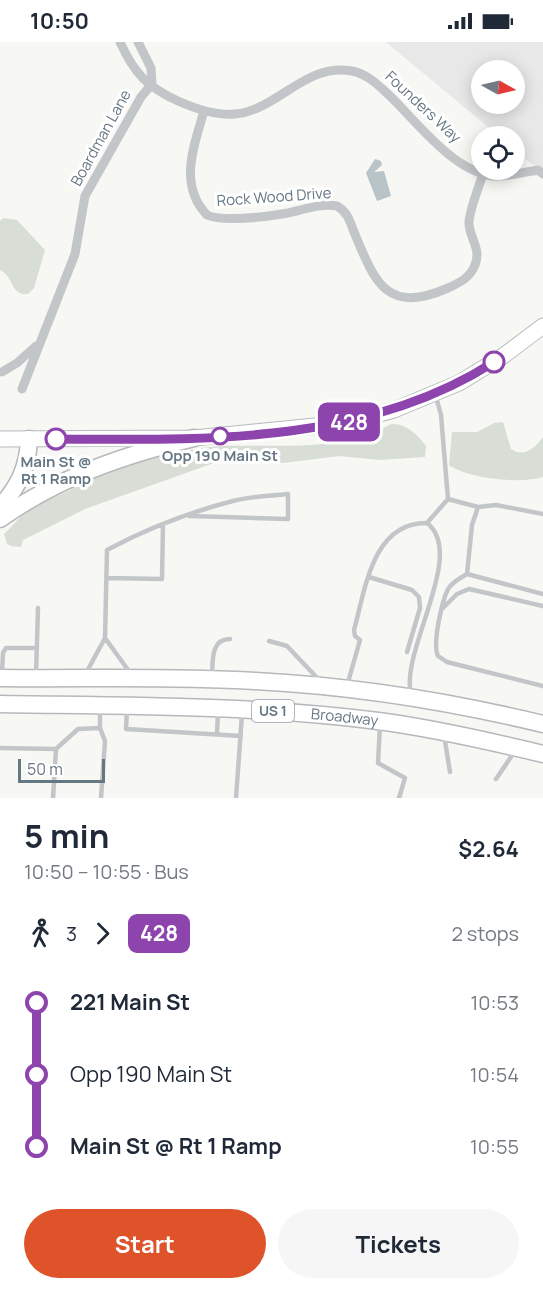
<!DOCTYPE html>
<meta charset="utf-8">
<style>
:root{--surface:#fff;--page:#f6f6f7;--text:#1f2937;--muted:#747a83;--accent:#df532b}
body{margin:0;font-family:Manrope,sans-serif;background:var(--page);color:var(--text);height:100vh;display:flex;flex-direction:column;font-size:22px;white-space:nowrap}
*{box-sizing:border-box;margin:0}
p{font-size:20px;color:var(--muted)}
.icon{flex:none;width:33px;height:33px;fill:none;stroke:currentColor;stroke-width:2;stroke-linecap:round;stroke-linejoin:round}
.map{position:relative;height:756px;overflow:hidden}
.drawer{display:flex;flex-direction:column;background:var(--surface);flex:1}
.drawer>*{flex:none}
.badge{padding:0 12px;border-radius:9px;font-size:21px;line-height:39px}
.needle{width:39px;rotate:98deg}
.buttons{position:absolute;left:471px;top:18px;display:grid;gap:12px}
.buttons a{display:grid;place-items:center;width:54px;height:54px;border-radius:50%;background:var(--surface);box-shadow:0 3px 15px #0003;font-size:30px}
.scale{position:absolute;left:18px;bottom:15px;width:87px;box-sizing:border-box;padding-left:6px;border:3px solid #667784;border-top:0;font-size:16px;line-height:21px;white-space:nowrap;color:#667784;-webkit-text-stroke:4px #fff;paint-order:stroke}
.map>.badge{position:absolute;translate:-50% -50%;box-shadow:0 0 0 3px #fff}
.legs{display:flex;align-items:center;gap:9px;height:66px;padding:0 24px;font-size:20px}
.legs p{margin-inline-start:auto}
.headline{display:flex;align-items:center;justify-content:space-between;height:102px;padding:0 24px}
h1{font-size:33px;font-weight:700;line-height:45px}
.button{display:flex;gap:12px;margin-top:auto;padding:12px 24px}
.button a{flex:1;height:69px;border-radius:36px;background:var(--accent);color:#fff;font-size:24px;font-weight:700;line-height:69px;text-align:center}
.button a+a{background:var(--page);color:var(--text)}
ul{padding:0 24px;list-style:none}
li{display:flex;align-items:center;gap:21px;height:72px;font-size:22px}
li i{display:grid;place-items:center;width:9px;height:100%;margin:0 8px;background:currentColor}
li i::after{content:'';width:15px;height:15px;margin:-8px;border:4px solid;border-radius:50%;background:var(--surface)}
li p{margin-inline-start:auto}
li:first-child i{background:linear-gradient(#0000 50%,currentColor 0)}
li:last-child i{background:linear-gradient(currentColor 50%,#0000 0)}
.status{display:flex;justify-content:space-between;align-items:center;height:42px;padding:0 30px;background:var(--surface);direction:ltr}
.status svg{height:16px;fill:currentColor}
.map>svg:first-child{display:block}
.built{fill:#e7e8e7;fill-rule:evenodd}
.green{fill:#d8ded5}
.water{fill:#b8c4c8}
.lines{fill:none;stroke-linecap:round;stroke-linejoin:round}
.primary-casing{stroke:#b5babd;stroke-width:17}
.trunk-casing{stroke:#b5b9bb;stroke-width:19}
.service{stroke:#c2c6c9;stroke-width:4.5}
.minor{stroke:#c2c6c9;stroke-width:9}
.primary{stroke:#fff;stroke-width:15}
.trunk{stroke:#fff;stroke-width:16}
.line-1-casing{stroke:#fff;stroke-width:14}
.line-1{stroke:#8e44ad;stroke-width:9}
.stop-1-dot{fill:#fff;stroke:#8e44ad;stroke-width:3}
.labels{text-anchor:middle;stroke-width:6;stroke-linejoin:round;paint-order:stroke}
.shield{fill:#fff;stroke:#94a0a9;stroke-width:1.5}
.shield-label{font-size:14px;font-weight:bold;fill:#667784}
.street-label{font-size:15px;fill:#667784;stroke:#fff}
.stop-label{font-size:15px;font-weight:bold;fill:#667784;stroke:#fff}
</style>
<div class="status"><b>10:50</b><svg viewBox="0 0 49 12"><path d="M0 12V9h3v3zM5 12V6h3v6zM10 12V3h3v9zM15 12V0h3v12zM26 1h20v11H26zM47 4h2v5h-2z"/></svg></div>
<div class="map">
<svg width="543" height="756" viewBox="0 0 543 756">
<rect width="100%" height="100%" fill="#f7f7f4"/>
<path class="built" d="M 386,0 L 543,0 L 543,131 L 515,108 L 514,94 L 499,94 ZM 482,28 L 514,28 L 514,62 L 482,62 Z"/>
<path class="green" d="M 3,176 L 17,178 L 45,208 L 34,246 L 28,252 C 10,254 14,234 0,228 L 0,179 Z
M 503,380 L 511,407 C 524,416 535,406 543,395 L 543,435 C 520,442 469,437 449,423 L 452,390 L 477,390 L 494,381 Z
M 391,382 C 406,381 417,392 426,404 L 425,415 L 380,418 L 339,414 L 283,421 L 240,416 L 214,421 L 85,467 L 23,498 L 21,505 L 11,504 L 7,502 L 4,492 C 12,485 19,475 27,469 C 39,460 55,455 68,449 C 80,444 89,438 100,431 C 121,419 200,404 225,404 C 279,402 341,411 391,382 Z"/>
<path class="water" d="M 375,117 L 381,119 L 382,123 L 374,130 L 384,129 L 391,154 L 377,159 L 366,131 Z"/>
<g class="lines">
<g class="primary-casing">
<path id="primary" d="M 0,397 L 194,396 L 345,381 L 394,368 L 459,341 L 503,314 L 543,284"/>
</g>
<g class="trunk-casing">
<g id="trunk">
<path d="M 0,465 C 19,444 28,425 29,397"/>
<path d="M 0,477 C 59,435 124,413 194,396"/>
<path d="M 0,636 C 85,637 170,634 255,639 C 353,644 448,659 543,682"/>
<path id="s1" d="M 0,662 C 126,664 253,663 378,679 C 433,686 489,699 543,712"/>
</g>
</g>
<path class="service" d="M 436,355 L 441,373 L 448,457
M 478,465 L 472,483 L 467,532 L 543,552
M 427,481 L 448,457 L 478,465 L 496,463 L 543,472
M 467,532 C 460,536 452,540 448,547 C 442,559 432,602 438,614 L 447,620 L 543,644
M 369,535 L 412,548 L 419,555 L 420,566 L 407,610
M 107,536 L 162,537 L 163,482
M 443,566 L 457,552 L 469,547 L 543,564
M 269,599 L 287,604 L 321,640
M 2,631 L 3,611 L 6,606 L 37,606
M 131,632 L 105,596 L 107,508 C 146,487 190,470 233,459 C 251,454 270,454 288,452 L 288,477 L 189,474
M 36,633 L 38,566
M 85,633 L 105,596
M 212,635 C 213,620 210,597 230,597
M 347,644 L 360,598 L 355,594 L 354,588 C 365,549 372,480 427,481 C 467,512 400,608 411,652
M 100,667 L 100,686 L 105,699 L 101,756
M 127,667 L 126,687 L 241,694
M 380,683 L 378,721 L 405,736 L 399,756
M 217,692 L 218,669
M 444,693 L 450,730
M 0,706 L 56,707 L 78,687 L 100,686
M 496,737 L 515,709
M 53,756 L 56,707
M 236,756 L 242,672"/>
<path class="minor" d="M 120,0 C 134,31 147,45 178,59 C 196,67 216,74 235,72 C 278,68 306,20 352,29 C 368,32 379,44 390,54 C 417,80 453,129 493,134 C 507,135 524,130 538,128 L 543,132
M 138,0 L 151,26 L 152,42
M 204,69 C 194,104 178,143 207,173 C 223,180 264,175 282,172 C 301,169 318,161 337,164 C 348,170 350,180 354,190 C 375,240 386,273 448,246 C 459,241 470,236 475,223 C 482,206 468,195 469,179 C 471,163 479,146 483,131
M 2,330 L 17,321 L 36,304
M 22,347 L 75,212 L 85,154 L 141,55 L 152,42"/>
<use href="#primary" class="primary"/>
<use href="#trunk" class="trunk"/>
</g>
<g class="lines">
<g class="line-1-casing">
<path id="line-1" d="M 56,397 C 204,398 365,403 494,320"/>
</g>
<use href="#line-1" class="line-1"/>
</g>
<g class="stop-1-dot">
<circle cx="494" cy="320" r="10"/>
<circle cx="220" cy="394" r="8"/>
<circle cx="56" cy="397" r="10"/>
</g>
<g class="labels">
<rect class="shield" x="252" y="658" width="42" height="22" rx="4.5"/>
<g class="shield-label">
<text x="273" y="674">US 1</text>
</g>
<g class="street-label">
<text transform="translate(423 65) rotate(43)" y="5">Founders Way</text>
<text transform="translate(101 96) rotate(-61)" y="5">Boardman Lane</text>
<text transform="translate(274 155) rotate(-4)" y="5">Rock Wood Drive</text>
<text dy="5" stroke="none"><textPath href="#s1" startOffset="345">Broadway</textPath></text>
</g>
<g class="stop-label">
<text x="220" y="419">Opp 190 Main St</text>
<text x="56" y="425">Main St @<tspan x="56" dy="17">Rt 1 Ramp</tspan></text>
</g>
</g>
</svg>
<div class="buttons">
<a><svg class="needle" viewBox="-14 -14 28 28"><path d="M0-13l5 13h-10z" fill="#e53935"/><path d="M0 13l5-13h-10z" fill="#747a83"/></svg></a>
<a><svg class="icon" aria-label="locate" viewBox="0 0 24 24"><circle cx="12" cy="12" r="6"/><path d="M12 2v4M12 18v4M2 12h4M18 12h4"/></svg></a>
</div>
<div class="scale">50 m</div>
<b class="badge" style="left:349px;top:380px;background:#8e44ad;color:#fff">428</b>
</div>
<section class="drawer">
<div class="headline"><div><h1>5 min</h1><p>10:50 – 10:55 · Bus</p></div><b>$2.64</b></div>
<div class="legs"><svg class="icon" aria-label="walk" viewBox="0 0 24 24"><circle cx="13" cy="4" r="2"/><path d="M13 8l-2 6 4 7M11 14l-3 7M7 12l3-4h3l4 4"/></svg>3<svg class="icon" aria-label="forward" viewBox="0 0 24 24"><path d="M9 5l7 7-7 7"/></svg><b class="badge" style="background:#8e44ad;color:#fff">428</b><p>2 stops</p></div>
<ul>
<li><i style="color:#8e44ad"></i><b>221 Main St</b><p>10:53</p></li>
<li><i style="color:#8e44ad"></i><span>Opp 190 Main St</span><p>10:54</p></li>
<li><i style="color:#8e44ad"></i><b>Main St @ Rt 1 Ramp</b><p>10:55</p></li>
</ul>
<div class="button"><a>Start</a><a>Tickets</a></div>
</section>
